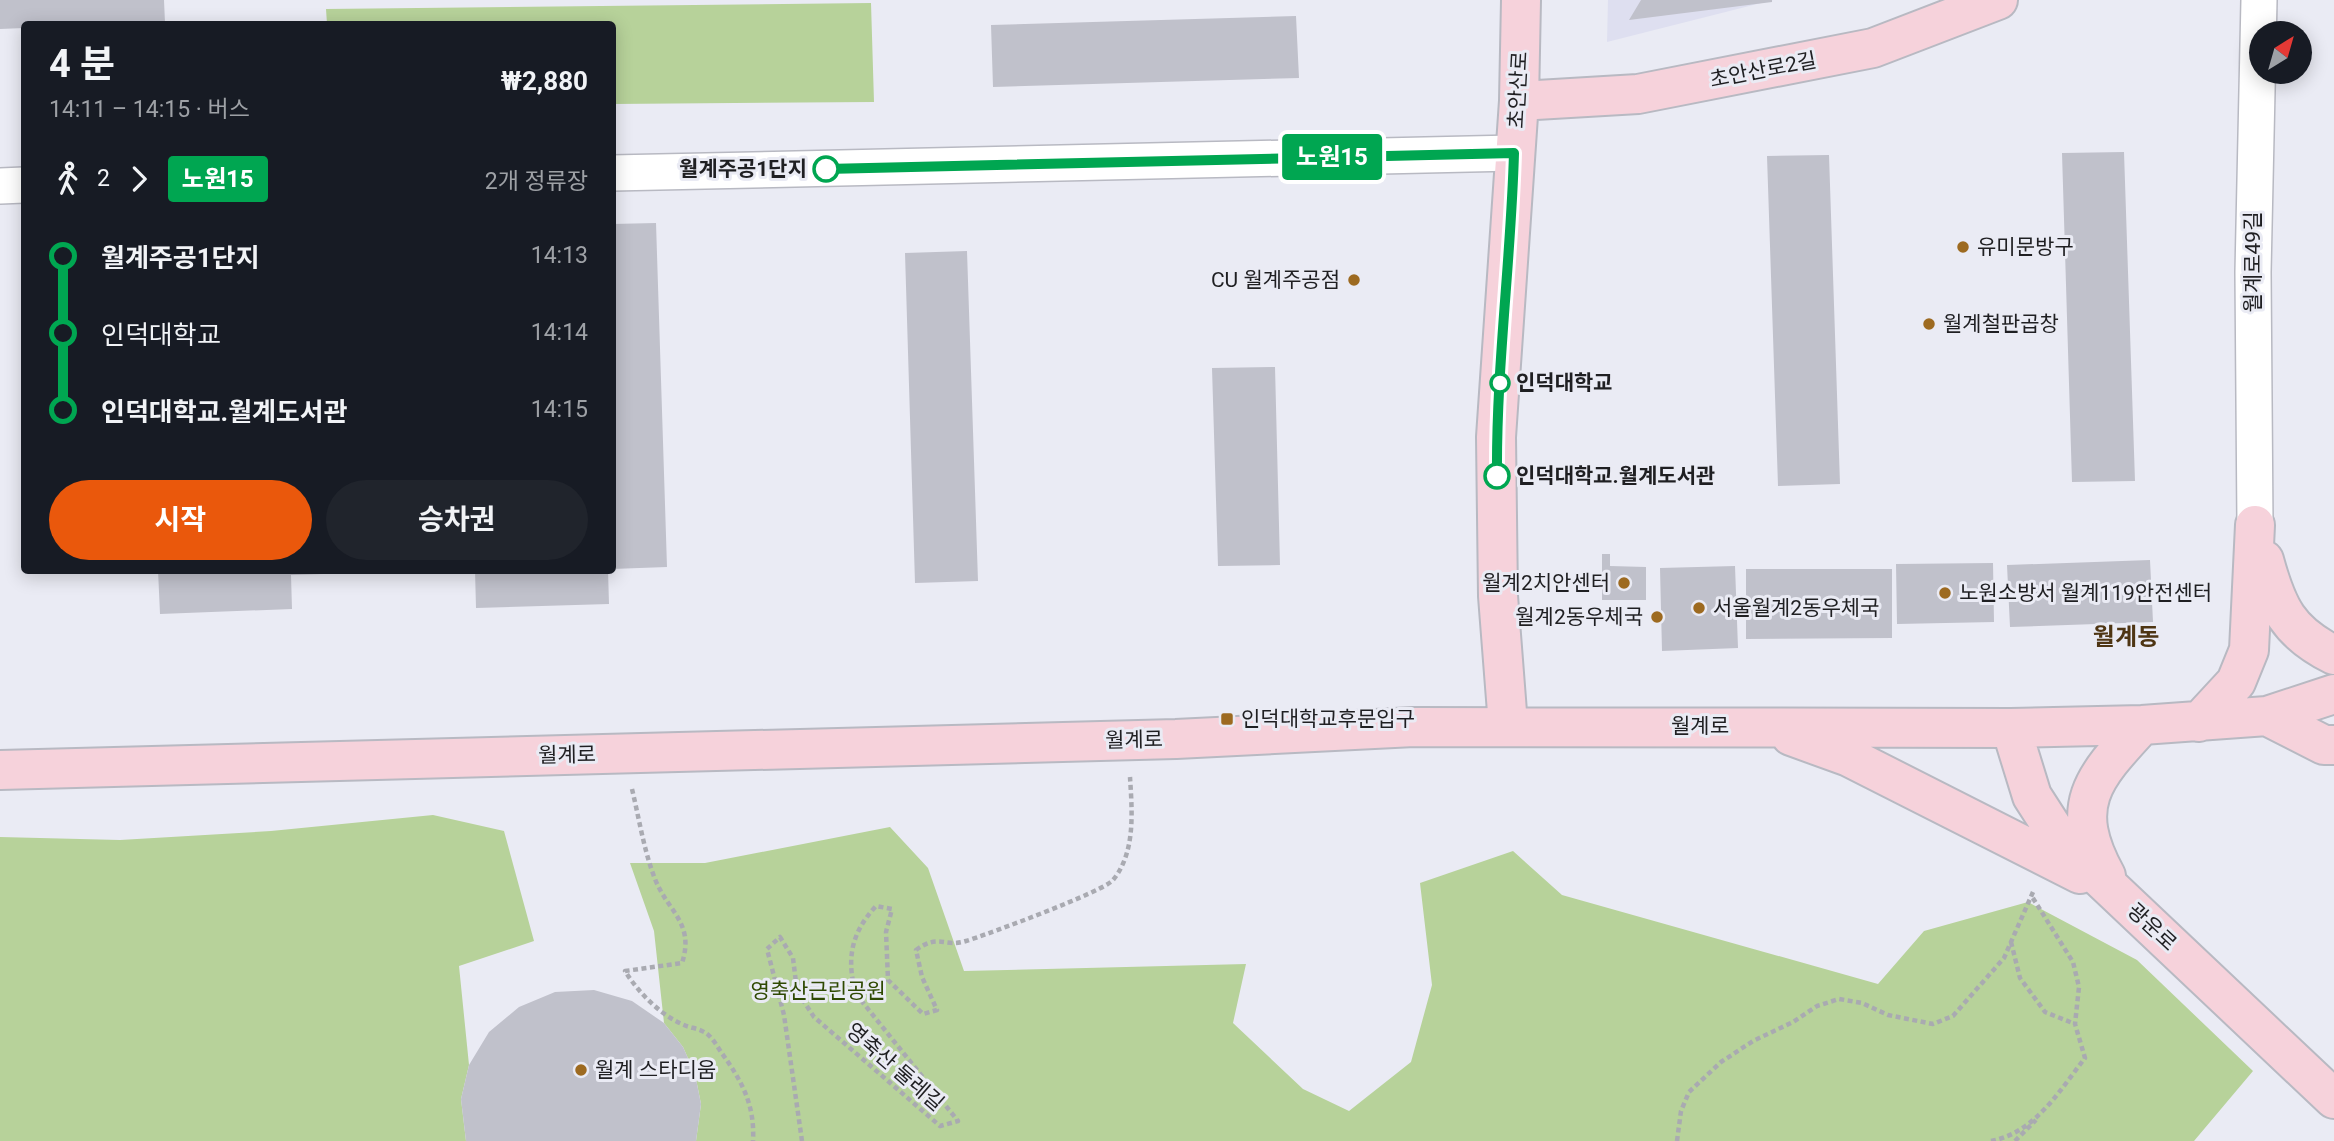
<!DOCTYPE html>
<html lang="ko">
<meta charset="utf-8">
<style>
:root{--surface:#171b24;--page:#20242c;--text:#f1f3f6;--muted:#9ea1a6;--accent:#ea580c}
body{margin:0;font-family:Roboto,"Noto Sans KR",sans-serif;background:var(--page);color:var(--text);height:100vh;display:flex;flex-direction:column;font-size:26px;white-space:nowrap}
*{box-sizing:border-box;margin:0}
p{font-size:23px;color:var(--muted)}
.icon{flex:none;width:38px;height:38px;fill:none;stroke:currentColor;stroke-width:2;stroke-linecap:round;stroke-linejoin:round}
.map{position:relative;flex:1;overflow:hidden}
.drawer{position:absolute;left:21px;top:21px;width:595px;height:553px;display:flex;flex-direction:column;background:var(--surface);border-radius:7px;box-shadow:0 4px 18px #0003}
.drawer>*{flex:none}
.badge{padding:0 14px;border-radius:5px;font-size:24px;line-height:46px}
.needle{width:46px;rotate:37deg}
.controls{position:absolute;left:2249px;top:21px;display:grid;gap:14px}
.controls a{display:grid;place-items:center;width:63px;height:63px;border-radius:50%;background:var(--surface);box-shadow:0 4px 18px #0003;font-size:35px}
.map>.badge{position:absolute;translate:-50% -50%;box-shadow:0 0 0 4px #fff}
.legs{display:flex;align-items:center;gap:10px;height:77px;padding:0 28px;font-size:23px}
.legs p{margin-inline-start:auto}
.headline{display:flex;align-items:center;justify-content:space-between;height:119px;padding:0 28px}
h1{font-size:38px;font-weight:700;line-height:52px}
.cta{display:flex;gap:14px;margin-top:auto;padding:14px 28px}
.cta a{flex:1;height:80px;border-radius:42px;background:var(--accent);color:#fff;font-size:28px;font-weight:700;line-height:80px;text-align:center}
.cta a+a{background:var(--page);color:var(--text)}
ul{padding:0 28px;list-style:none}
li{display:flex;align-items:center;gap:24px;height:77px;font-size:26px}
li i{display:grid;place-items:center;width:10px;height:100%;margin:0 9px;background:currentColor}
li i::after{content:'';width:18px;height:18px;margin:-9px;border:5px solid;border-radius:50%;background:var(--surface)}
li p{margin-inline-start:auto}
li:first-child i{background:linear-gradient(#0000 50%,currentColor 0)}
li:last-child i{background:linear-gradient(currentColor 50%,#0000 0)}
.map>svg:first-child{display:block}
.built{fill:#dedff0}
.green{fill:#b7d29a}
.building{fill:#c0c1cb}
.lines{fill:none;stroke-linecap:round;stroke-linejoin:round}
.street-casing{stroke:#b8b9c2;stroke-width:38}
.secondary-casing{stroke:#b8b9c2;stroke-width:42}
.path{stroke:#a9aab1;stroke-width:4.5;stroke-dasharray:5 3.5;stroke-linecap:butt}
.street{stroke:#fff;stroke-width:35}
.secondary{stroke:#f6d2db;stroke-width:38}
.line-1-casing{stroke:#fff;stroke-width:16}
.line-1{stroke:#00a651;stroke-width:10}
.stop-1-dot{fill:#fff;stroke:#00a651;stroke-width:3.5}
.poi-dot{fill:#9d6a20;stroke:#eaebf4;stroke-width:2.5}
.labels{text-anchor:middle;stroke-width:6;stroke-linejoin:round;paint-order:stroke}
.street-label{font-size:21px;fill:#1f1f22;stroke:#eaebf4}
.stop-label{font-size:21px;font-weight:bold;fill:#1f1f22;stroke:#eaebf4;text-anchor:start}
.poi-label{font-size:21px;fill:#1f1f22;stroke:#eaebf4;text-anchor:start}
.park-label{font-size:21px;fill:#2f4902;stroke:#eaebf4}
.quarter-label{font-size:24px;font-weight:bold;fill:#4e3513;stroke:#eaebf4}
</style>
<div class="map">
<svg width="2334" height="1141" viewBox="0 0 2334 1141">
<rect width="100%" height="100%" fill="#eaebf4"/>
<path class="built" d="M 1608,0 L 1773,0 L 1607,42 Z"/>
<path class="green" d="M 871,3 L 874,102 L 613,104 L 612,24 L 327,24 L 326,9 Z
M 433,815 L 504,831 L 534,941 L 459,966 L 469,1065 L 461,1099 L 466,1141 L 0,1141 L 0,837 L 120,840 L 271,831 Z
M 890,827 L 928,868 L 964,971 L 1246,964 L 1233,1023 L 1303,1089 L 1349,1111 L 1411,1062 L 1432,985 L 1420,883 L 1513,851 L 1562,895 L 1878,984 L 1924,931 L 2028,902 L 2137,960 L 2253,1071 L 2194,1141 L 696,1141 L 701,1104 L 695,1074 L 683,1047 L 664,1023 L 654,931 L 630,863 L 705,863 Z"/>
<path class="building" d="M 0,0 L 164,0 L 165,23 L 24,24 L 24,28 L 0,29 Z
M 1641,0 L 1772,0 L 1772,2 L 1629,20 Z
M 1296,16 L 1299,78 L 993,87 L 991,25 Z
M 2124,152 L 2135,481 L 2072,482 L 2062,153 Z
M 1829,155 L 1840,484 L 1778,486 L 1767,156 Z
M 656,223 L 667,567 L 612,569 L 612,224 Z
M 967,251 L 978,581 L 915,583 L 905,253 Z
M 1275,367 L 1280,565 L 1218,566 L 1212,368 Z
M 1602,554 L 1610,554 L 1610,566 L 1646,567 L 1646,600 L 1602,600 Z
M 2150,560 L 2153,622 L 2010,627 L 2007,565 Z
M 1993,563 L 1994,622 L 1897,624 L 1896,564 Z
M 1735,566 L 1738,648 L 1662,651 L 1660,568 Z
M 1746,569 L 1892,569 L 1892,638 L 1746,639 Z
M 158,570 L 355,570 L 355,573 L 291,575 L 292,609 L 160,614 Z
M 475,570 L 608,570 L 609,604 L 476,608 Z
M 594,990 L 632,1001 L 664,1023 L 683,1047 L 695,1074 L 701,1104 L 696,1141 L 466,1141 L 461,1099 L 469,1065 L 489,1032 L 519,1007 L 555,992 Z"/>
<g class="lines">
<g class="street-casing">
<path id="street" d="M 612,173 L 1514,153
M 0,186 L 24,185
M 2255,525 L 2253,272 L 2259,0"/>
</g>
<g class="secondary-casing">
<path id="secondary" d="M 1519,101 L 1638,94 L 1873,48 L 1998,0
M 2264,560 C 2277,608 2288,632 2334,655
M 2267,716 L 2324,745 L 2334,745
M 2199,722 L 2236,682 L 2249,650 L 2255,525
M 1508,725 L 1498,596 L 1496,437 L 1519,101 L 1521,0
M 2011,728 L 2032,796 L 2061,841 L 2334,1099
M 1791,736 L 1849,757 L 2080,874
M 0,770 L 1176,739 L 1414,727 L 2011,728 L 2142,725 L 2267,716 L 2334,694
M 2106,876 C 2067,805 2093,778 2142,725"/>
</g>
<path class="path" d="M 632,789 C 639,818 644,851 655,879 C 668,912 695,923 682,963 L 625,971 C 638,992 660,1015 684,1025 C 690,1028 698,1028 704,1032 C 711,1035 717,1046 721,1052 C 742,1081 755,1105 753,1141
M 2011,942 L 2020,978 L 2045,1012 L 2075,1024
M 802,1141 L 784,1015 L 767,949 L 780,937 L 793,958 L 797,991 L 814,1017 L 940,1126 L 958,1121 L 856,994 C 846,959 851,933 876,906 L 892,909 L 886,932 L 888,980 L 923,1014 L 937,1010 L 922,977 L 916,950 C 939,933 944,948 966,941 C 986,935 1105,891 1113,880 C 1136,852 1132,811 1130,777
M 1677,1141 L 1681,1111 L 1689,1092 L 1721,1062 L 1753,1041 L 1793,1022 L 1817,1006 L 1839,999 L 1862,1003 L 1888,1015 L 1933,1024 L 1953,1016 L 2004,958 L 2033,892
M 1991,1141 C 2035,1133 2060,1090 2085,1058 L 2075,1024 L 2079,987 L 2073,962 L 2031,895
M 2015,1141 L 2036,1120"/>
<use href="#street" class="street"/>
<use href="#secondary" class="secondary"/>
</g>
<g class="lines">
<g class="line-1-casing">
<path id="line-1" d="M 826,169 L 1514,153 C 1511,261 1496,368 1497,476"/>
</g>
<use href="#line-1" class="line-1"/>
</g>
<g class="stop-1-dot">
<circle cx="826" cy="169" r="12"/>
<circle cx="1500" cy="383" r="9"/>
<circle cx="1497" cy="476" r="12"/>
</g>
<g class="poi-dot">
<circle cx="1963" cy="247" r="7"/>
<circle cx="1354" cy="280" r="7"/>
<circle cx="1929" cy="324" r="7"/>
<circle cx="1624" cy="583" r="7"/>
<circle cx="1945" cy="593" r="7"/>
<circle cx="1699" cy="608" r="7"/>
<circle cx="1657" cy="617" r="7"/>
<rect x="1220" y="712" width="14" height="14" rx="3.5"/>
<circle cx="581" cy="1070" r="7"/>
</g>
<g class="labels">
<g class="street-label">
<text transform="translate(1763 70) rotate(-11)" y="7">초안산로2길</text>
<text transform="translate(1518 90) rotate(-87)" y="7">초안산로</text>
<text transform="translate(2253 262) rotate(-90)" y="7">월계로49길</text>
<text x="1700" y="733">월계로</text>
<text transform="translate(1134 740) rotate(-1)" y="7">월계로</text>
<text transform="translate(567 755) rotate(-1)" y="7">월계로</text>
<text transform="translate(2152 927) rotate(43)" y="7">광운로</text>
<text transform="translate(895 1067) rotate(41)" y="7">영축산 둘레길</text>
</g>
<g class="stop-label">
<text x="807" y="176" text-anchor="end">월계주공1단지</text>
<text x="1516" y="390">인덕대학교</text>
<text x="1516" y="483">인덕대학교.월계도서관</text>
</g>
<g class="poi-label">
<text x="1977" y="254">유미문방구</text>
<text x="1340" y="287" text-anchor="end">CU 월계주공점</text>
<text x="1943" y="331">월계철판곱창</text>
<text x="1610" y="590" text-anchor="end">월계2치안센터</text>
<text x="1959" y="600">노원소방서 월계119안전센터</text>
<text x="1713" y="615">서울월계2동우체국</text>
<text x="1643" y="624" text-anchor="end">월계2동우체국</text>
<text x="1241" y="726">인덕대학교후문입구</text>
<text x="595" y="1077">월계 스타디움</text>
</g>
<g class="park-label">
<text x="818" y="998">영축산근린공원</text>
</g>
<g class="quarter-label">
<text x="2126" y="645">월계동</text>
</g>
</g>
</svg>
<div class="controls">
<a><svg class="needle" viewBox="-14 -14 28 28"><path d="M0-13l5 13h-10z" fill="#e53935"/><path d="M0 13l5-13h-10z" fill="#9ea1a6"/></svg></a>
</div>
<b class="badge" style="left:1332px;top:157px;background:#00a651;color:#fff">노원15</b>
<section class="drawer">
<div class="headline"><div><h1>4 분</h1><p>14:11 – 14:15 · 버스</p></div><b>₩2,880</b></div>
<div class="legs"><svg class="icon" aria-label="walk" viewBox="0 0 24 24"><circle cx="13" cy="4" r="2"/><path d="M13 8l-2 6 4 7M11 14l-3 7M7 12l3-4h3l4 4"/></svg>2<svg class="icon" aria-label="forward" viewBox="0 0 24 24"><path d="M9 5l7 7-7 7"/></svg><b class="badge" style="background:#00a651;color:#fff">노원15</b><p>2개 정류장</p></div>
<ul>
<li><i style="color:#00a651"></i><b>월계주공1단지</b><p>14:13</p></li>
<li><i style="color:#00a651"></i><span>인덕대학교</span><p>14:14</p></li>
<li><i style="color:#00a651"></i><b>인덕대학교.월계도서관</b><p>14:15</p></li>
</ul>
<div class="cta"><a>시작</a><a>승차권</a></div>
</section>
</div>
